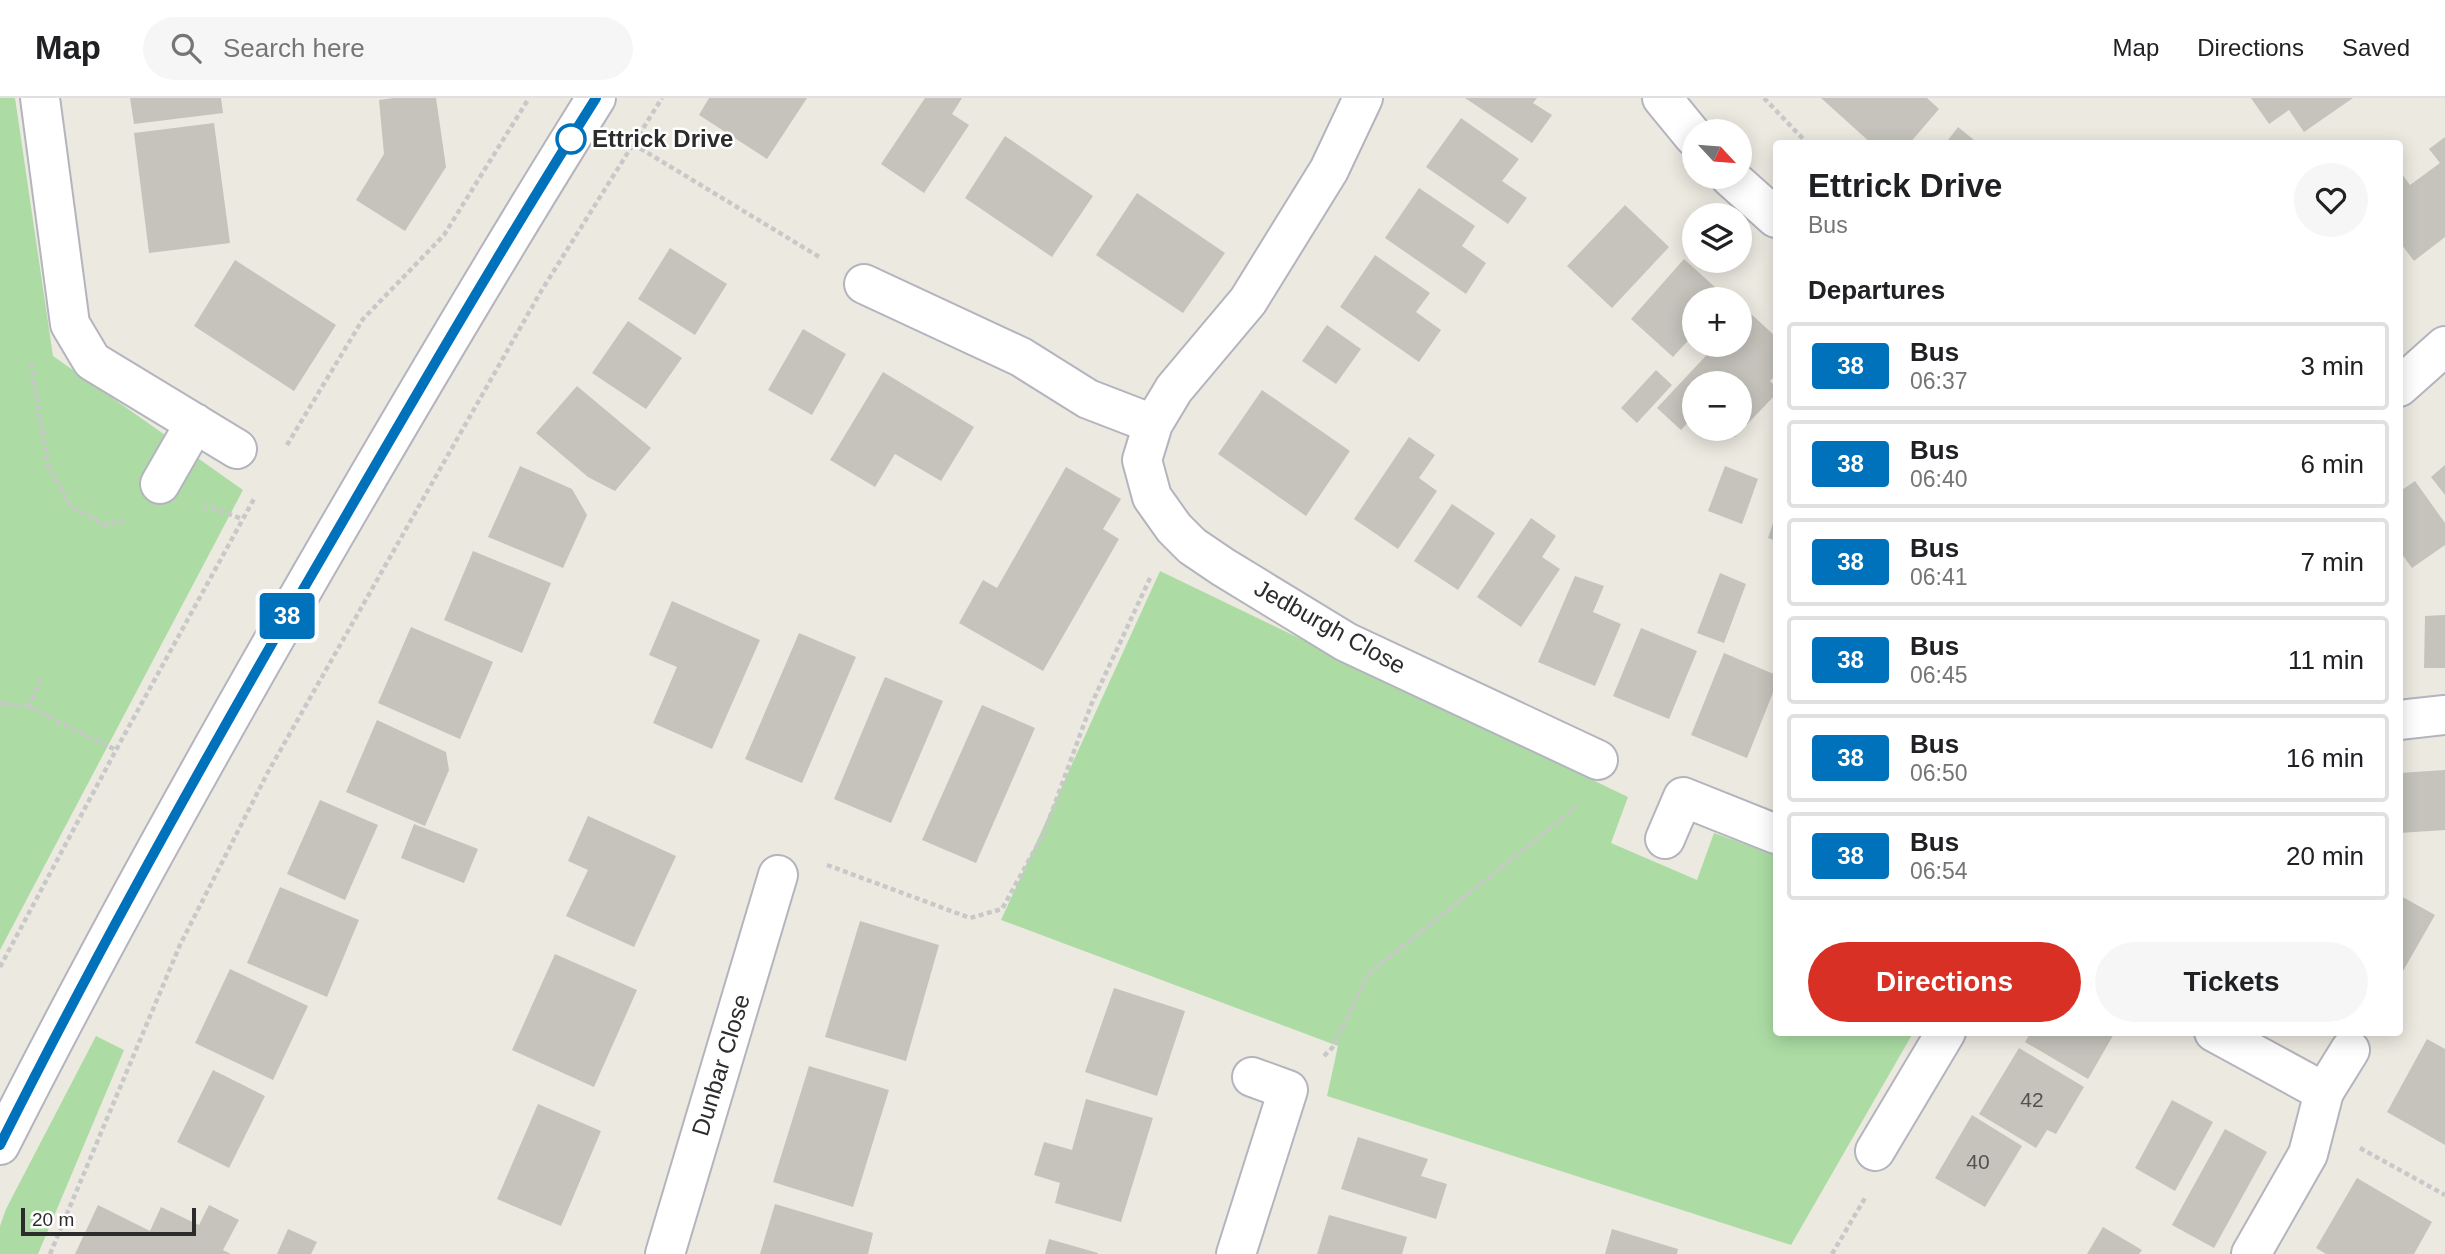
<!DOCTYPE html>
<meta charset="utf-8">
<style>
:root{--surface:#fff;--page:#f6f6f6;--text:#202124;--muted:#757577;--line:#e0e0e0;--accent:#d93025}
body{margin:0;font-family:Arial,sans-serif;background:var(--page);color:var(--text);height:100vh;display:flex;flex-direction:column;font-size:26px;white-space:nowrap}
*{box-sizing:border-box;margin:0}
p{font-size:23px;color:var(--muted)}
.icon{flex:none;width:38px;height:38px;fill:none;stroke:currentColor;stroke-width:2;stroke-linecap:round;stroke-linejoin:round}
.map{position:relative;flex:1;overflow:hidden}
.panel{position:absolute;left:1773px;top:42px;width:630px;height:896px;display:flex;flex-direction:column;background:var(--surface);border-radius:7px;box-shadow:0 4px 18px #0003}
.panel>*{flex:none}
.badge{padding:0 14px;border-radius:5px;font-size:24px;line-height:46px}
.needle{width:46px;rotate:116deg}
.tools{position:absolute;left:1682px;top:21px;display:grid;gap:14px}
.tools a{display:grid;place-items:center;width:70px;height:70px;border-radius:50%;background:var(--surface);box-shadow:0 4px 18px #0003;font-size:35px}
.scale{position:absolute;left:21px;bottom:18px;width:175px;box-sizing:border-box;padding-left:7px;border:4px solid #2c2c2c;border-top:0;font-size:19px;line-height:24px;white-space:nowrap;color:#2c2c2c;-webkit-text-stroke:5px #fff;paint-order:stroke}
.map>.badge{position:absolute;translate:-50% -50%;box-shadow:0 0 0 4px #fff}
h2{padding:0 35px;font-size:26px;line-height:63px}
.round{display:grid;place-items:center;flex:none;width:74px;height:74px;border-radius:37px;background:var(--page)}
.head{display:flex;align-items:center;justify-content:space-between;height:119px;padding:0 35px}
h1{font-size:33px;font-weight:600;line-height:52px}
.action{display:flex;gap:14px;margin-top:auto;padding:14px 35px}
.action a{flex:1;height:80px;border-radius:42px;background:var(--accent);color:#fff;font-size:28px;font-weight:600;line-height:80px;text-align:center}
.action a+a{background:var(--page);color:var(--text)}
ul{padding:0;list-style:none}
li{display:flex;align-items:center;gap:21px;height:88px;margin:0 14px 10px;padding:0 21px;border:4px solid var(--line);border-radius:7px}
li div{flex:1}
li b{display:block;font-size:26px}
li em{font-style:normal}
li .badge{min-width:77px;font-weight:700;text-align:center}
header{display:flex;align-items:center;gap:42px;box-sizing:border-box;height:98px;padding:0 35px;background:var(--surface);border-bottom:2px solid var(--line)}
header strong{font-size:33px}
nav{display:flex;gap:38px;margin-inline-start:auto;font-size:24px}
.search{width:490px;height:63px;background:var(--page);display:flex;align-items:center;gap:18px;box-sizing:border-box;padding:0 24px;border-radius:38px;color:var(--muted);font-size:26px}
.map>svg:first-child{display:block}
.green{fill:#acdca4}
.building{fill:#c5c3bc}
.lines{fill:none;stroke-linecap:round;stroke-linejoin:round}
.minor-casing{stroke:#b4b4be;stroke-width:42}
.path{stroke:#c8c8c8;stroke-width:4.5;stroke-dasharray:5 3.5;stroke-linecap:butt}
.minor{stroke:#fff;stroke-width:38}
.line-casing{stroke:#fff;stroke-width:16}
.line{stroke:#0072bc;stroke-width:10}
.stop-dot{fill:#fff;stroke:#0072bc;stroke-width:3.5}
.labels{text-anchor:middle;stroke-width:5;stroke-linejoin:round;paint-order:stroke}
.number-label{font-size:21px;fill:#525250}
.stop-label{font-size:24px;font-weight:bold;fill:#2c2c2c;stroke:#fff;text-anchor:start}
.street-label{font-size:24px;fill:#2c2c2c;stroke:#fff}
</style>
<header>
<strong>Map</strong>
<div class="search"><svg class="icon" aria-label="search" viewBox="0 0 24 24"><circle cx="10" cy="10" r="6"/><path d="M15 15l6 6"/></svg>Search here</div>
<nav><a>Map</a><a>Directions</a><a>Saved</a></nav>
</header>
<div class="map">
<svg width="2445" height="1156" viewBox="0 0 2445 1156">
<rect width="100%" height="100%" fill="#ece9e1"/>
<path class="green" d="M 0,0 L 15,0 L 53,258 L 243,392 L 0,852 Z
M 1160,473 L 1628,699 L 1611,745 L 1697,782 L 1714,735 L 1776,757 L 1776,934 L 1913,935 L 1791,1147 L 1327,998 L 1338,948 L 1001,822 Z
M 96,938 L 124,952 L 38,1156 L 0,1156 L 0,1128 L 6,1111 Z"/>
<path class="building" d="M 130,0 L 221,0 L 223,15 L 134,26 Z
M 394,0 L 436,0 L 446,69 L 405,133 L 356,102 L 384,56 L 379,2 Z
M 709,0 L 807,0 L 767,61 L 699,17 Z
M 925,0 L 962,0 L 952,16 L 969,27 L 924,95 L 881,66 Z
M 1465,0 L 1537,0 L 1533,5 L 1552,17 L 1532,45 Z
M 1821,0 L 1927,0 L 1939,11 L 1909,46 L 1872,46 Z
M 2251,0 L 2353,0 L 2304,34 L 2289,12 L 2269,26 Z
M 1461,20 L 1519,61 L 1502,83 L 1527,100 L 1508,126 L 1426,69 Z
M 214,25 L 230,145 L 149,155 L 134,35 Z
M 1958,29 L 1979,46 L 1945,46 Z
M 1005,38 L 1093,98 L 1052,159 L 965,100 Z
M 2445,39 L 2445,139 L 2414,163 L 2399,143 L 2399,72 L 2410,87 L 2440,65 L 2429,51 Z
M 1419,90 L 1475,128 L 1462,148 L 1486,165 L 1466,196 L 1385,140 Z
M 1137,95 L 1225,155 L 1183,215 L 1096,157 Z
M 1625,107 L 1669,149 L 1612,210 L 1567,168 Z
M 670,150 L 727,186 L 695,237 L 638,201 Z
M 1375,157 L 1430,195 L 1416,214 L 1441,232 L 1419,264 L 1340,209 Z
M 1684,161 L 1727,200 L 1694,201 L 1694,236 L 1673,259 L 1631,221 Z
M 235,162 L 336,227 L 294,293 L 194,228 Z
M 1748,213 L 1776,239 L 1776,277 L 1770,283 L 1776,289 L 1776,296 L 1735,339 L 1726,331 L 1721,336 L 1715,331 L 1740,331 L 1740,285 L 1694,285 L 1694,318 L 1681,332 L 1657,310 L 1716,247 L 1740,247 L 1740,222 Z
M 628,223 L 682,260 L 646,311 L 592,275 Z
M 1327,227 L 1361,251 L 1336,286 L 1302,263 Z
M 803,231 L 846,256 L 812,317 L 768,292 Z
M 1656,272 L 1672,287 L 1637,325 L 1621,310 Z
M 883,274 L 974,329 L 941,383 L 895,356 L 875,389 L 830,362 Z
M 577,288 L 651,350 L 615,393 L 588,379 L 536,335 Z
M 1262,292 L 1350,353 L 1306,418 L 1218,356 Z
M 1409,339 L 1435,357 L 1419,380 L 1437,393 L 1398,451 L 1354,421 Z
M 2445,367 L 2445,397 L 2431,379 Z
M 520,368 L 572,391 L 587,417 L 563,470 L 488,439 Z
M 1725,368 L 1758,381 L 1742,426 L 1708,413 Z
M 1066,369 L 1121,401 L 1103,431 L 1119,441 L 1043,573 L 959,525 L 983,482 L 997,490 Z
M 2415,383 L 2445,425 L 2445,447 L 2412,470 L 2399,452 L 2399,394 Z
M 1452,406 L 1495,435 L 1458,492 L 1414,463 Z
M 1776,416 L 1776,443 L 1768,440 Z
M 1531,420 L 1556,438 L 1542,459 L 1560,471 L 1521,529 L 1477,499 Z
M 473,453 L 551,485 L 522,555 L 444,522 Z
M 1720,475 L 1746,486 L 1724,545 L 1697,535 Z
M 1575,478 L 1604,488 L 1593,514 L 1621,526 L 1595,588 L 1538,564 Z
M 672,503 L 760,542 L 712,651 L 653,625 L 677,569 L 649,557 Z
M 2445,517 L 2445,570 L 2424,570 L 2425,518 Z
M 411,529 L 493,564 L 460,641 L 378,605 Z
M 1641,530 L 1697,553 L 1669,621 L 1613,598 Z
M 799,535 L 856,559 L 802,685 L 745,661 Z
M 1724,555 L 1776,577 L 1776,587 L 1747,660 L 1691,637 Z
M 885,579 L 943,603 L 891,725 L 834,701 Z
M 982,607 L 1035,630 L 976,765 L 922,742 Z
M 377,622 L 446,654 L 449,672 L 425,728 L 346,694 Z
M 2445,672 L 2445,732 L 2399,735 L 2399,675 Z
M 320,702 L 378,727 L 345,802 L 287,776 Z
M 588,718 L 676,758 L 634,849 L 566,818 L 588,772 L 568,763 Z
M 414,726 L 478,751 L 464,785 L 401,760 Z
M 280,789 L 359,822 L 327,899 L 247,865 Z
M 2399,797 L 2435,817 L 2399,880 Z
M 860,823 L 939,847 L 906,963 L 825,939 Z
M 555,856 L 637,892 L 594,989 L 512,952 Z
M 230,871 L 308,908 L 273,982 L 195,945 Z
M 1114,890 L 1185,913 L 1157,998 L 1085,974 Z
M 2031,934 L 2115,934 L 2088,981 L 2025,944 Z
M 2427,941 L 2445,951 L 2445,1047 L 2387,1014 Z
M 2019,950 L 2084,989 L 2056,1036 L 2047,1032 L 2036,1050 L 1979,1016 Z
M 809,968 L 889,992 L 853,1109 L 773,1084 Z
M 213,972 L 265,998 L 229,1070 L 177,1044 Z
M 1086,1001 L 1153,1020 L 1121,1124 L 1055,1105 L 1060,1085 L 1034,1077 L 1044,1044 L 1072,1052 Z
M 2172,1002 L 2213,1024 L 2175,1093 L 2135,1070 Z
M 538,1006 L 601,1033 L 561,1128 L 497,1101 Z
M 1972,1017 L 2022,1048 L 1985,1109 L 1935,1080 Z
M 2225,1031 L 2267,1054 L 2214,1150 L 2172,1127 Z
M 1358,1039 L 1428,1061 L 1421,1078 L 1447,1086 L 1436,1121 L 1341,1091 Z
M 2357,1080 L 2432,1124 L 2414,1156 L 2326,1156 L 2316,1150 Z
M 775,1106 L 873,1135 L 868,1156 L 760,1156 Z
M 98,1107 L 150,1133 L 161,1109 L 199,1127 L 209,1107 L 239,1122 L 223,1152 L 231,1156 L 75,1156 Z
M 1329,1117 L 1407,1139 L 1402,1156 L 1317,1156 Z
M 2103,1129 L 2142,1152 L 2139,1156 L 2087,1156 Z
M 288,1131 L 317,1144 L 311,1156 L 277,1156 Z
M 1612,1131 L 1678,1151 L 1677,1156 L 1605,1156 Z
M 1049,1141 L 1098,1155 L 1098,1156 L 1045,1156 Z"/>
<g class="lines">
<g class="minor-casing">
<path id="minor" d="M 40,0 L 70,226 L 92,263 L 237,351
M 1363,0 L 1329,72 L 1248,203 L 1174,291 L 1153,326 L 1142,362 L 1152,399 L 1174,430 L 1192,448 L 1223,469 L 1346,544 L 1598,662
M 1662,0 L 1694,39
M 1730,79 L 1776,120
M 864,186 L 1021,259 L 1088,301 L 1153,326
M 2399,289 L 2445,248
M 160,386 L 195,325
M 2399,622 L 2445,617
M 1665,741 L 1683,699 L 1776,736
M 2214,934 L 2324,994 L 2308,1056 L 2251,1156
M 2324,994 L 2350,952
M 0,1047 C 108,833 226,623 347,415 C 428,276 510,137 596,0
M 1875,1053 L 1946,934
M 665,1156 L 778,777
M 1236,1156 L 1288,992 L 1252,979"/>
</g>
<path class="path" d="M 1764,0 L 1808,46
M 633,46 L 821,160
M 31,265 L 48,367 L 70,408 L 105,427 L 126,422
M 287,347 L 363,221 L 444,137 L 529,0
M 203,410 L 211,409 L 242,421
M 0,605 L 29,609 L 116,652
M 29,609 L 42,578
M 827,767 L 970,820 L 1002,811 L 1044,735 L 1091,607 L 1151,478
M 0,869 L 116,652 L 255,399
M 1324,958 L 1332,950 L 1369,875 L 1572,713 L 1575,707
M 2360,1050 L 2445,1097
M 50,1156 L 180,847 L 268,674 L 540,195 L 662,0
M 1832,1156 L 1865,1100"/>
<use href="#minor" class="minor"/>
</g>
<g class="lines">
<g class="line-casing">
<path id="line" d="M 0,1047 C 102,843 214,644 329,447 C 416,297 503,147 596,0"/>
</g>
<use href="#line" class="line"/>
</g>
<circle class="stop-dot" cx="571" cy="41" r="14"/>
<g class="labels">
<g class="number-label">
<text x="2032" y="1009">42</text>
<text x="1978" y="1071">40</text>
</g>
<g class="stop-label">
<text x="592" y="49">Ettrick Drive</text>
</g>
<g class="street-label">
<text transform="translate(1330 529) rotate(29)" y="8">Jedburgh Close</text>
<text transform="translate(721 967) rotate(-73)" y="8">Dunbar Close</text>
</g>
</g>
</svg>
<div class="tools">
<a><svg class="needle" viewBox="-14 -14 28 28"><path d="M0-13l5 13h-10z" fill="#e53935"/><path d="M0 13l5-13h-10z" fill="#757577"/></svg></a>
<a><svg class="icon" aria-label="layers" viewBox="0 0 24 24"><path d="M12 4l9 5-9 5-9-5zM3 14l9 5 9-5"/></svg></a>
<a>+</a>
<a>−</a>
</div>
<div class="scale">20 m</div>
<b class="badge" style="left:287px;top:518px;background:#0072bc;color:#fff">38</b>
<section class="panel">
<div class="head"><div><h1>Ettrick Drive</h1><p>Bus</p></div><a class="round"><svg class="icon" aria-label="heart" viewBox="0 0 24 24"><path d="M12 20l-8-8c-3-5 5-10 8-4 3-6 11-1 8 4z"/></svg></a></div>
<h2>Departures</h2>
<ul>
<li><span class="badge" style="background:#0072bc;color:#fff">38</span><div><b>Bus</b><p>06:37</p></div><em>3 min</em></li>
<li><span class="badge" style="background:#0072bc;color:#fff">38</span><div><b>Bus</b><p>06:40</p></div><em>6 min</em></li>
<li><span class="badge" style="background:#0072bc;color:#fff">38</span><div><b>Bus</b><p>06:41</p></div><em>7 min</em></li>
<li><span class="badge" style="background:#0072bc;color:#fff">38</span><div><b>Bus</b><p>06:45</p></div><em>11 min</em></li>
<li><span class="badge" style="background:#0072bc;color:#fff">38</span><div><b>Bus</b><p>06:50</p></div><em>16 min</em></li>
<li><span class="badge" style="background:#0072bc;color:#fff">38</span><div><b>Bus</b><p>06:54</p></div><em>20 min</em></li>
</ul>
<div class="action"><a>Directions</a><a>Tickets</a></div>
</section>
</div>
